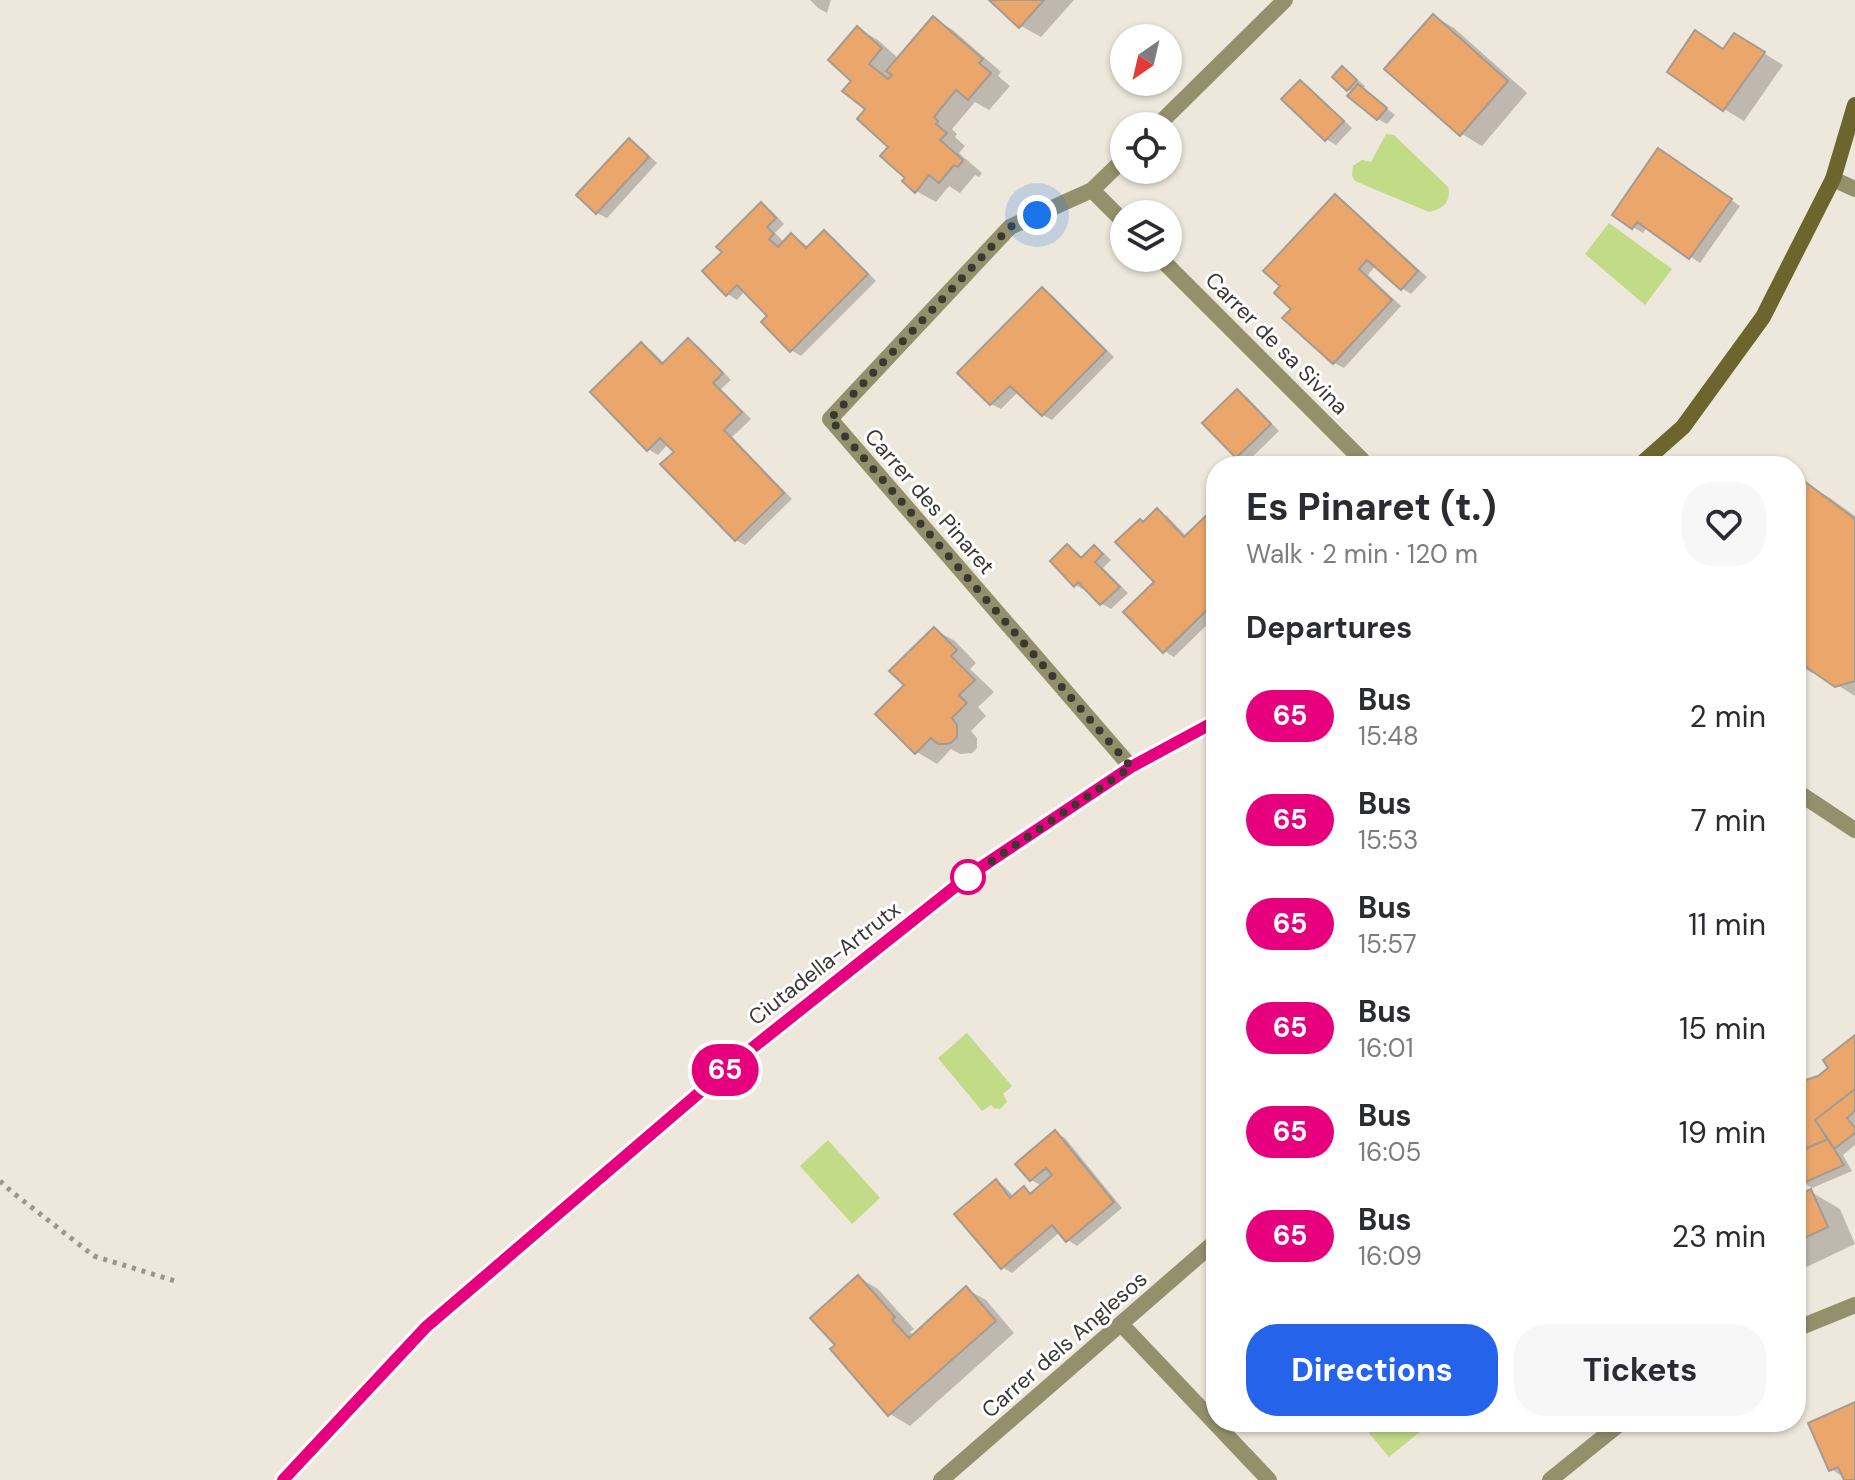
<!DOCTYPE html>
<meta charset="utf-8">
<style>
:root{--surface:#fff;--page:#f7f7f7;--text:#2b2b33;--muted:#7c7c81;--accent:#2563eb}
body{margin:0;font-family:"DM Sans",sans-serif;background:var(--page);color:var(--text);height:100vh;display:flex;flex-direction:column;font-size:30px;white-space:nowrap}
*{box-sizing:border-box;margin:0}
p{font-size:26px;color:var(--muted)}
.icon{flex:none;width:44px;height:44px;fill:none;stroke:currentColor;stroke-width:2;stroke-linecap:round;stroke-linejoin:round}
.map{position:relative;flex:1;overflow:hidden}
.details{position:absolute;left:1206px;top:456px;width:600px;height:976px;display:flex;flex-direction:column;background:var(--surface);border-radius:32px;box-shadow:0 2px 6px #0004}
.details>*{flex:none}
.badge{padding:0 16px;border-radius:26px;font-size:28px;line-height:52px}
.needle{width:52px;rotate:214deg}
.tools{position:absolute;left:1110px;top:24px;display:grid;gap:16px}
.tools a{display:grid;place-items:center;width:72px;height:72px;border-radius:50%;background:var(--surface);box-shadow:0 2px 6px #0004;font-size:40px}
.you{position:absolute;width:40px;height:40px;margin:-20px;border:6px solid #fff;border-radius:50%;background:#1a73e8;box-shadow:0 0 0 12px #1a73e833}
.map>.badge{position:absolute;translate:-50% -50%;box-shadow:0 0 0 4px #fff}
h2{padding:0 40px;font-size:30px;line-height:72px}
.round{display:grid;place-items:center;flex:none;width:84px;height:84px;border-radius:32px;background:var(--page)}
.overview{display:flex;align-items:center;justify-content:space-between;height:136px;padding:0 40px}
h1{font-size:38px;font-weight:700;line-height:60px}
.primary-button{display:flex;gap:16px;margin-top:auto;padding:16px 40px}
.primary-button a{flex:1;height:92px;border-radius:32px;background:var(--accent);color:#fff;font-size:32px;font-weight:700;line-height:92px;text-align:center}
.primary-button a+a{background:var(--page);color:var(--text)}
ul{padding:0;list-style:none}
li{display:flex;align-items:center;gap:24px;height:104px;padding:0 40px}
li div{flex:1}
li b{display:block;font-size:30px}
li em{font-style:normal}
li .badge{min-width:88px;font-weight:700;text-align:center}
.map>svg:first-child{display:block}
.water{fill:#c2db87}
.shadow{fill:#0003}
.building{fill:#eba66b;stroke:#a59b92;stroke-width:2}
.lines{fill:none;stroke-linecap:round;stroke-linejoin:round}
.path{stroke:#9a958d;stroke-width:5;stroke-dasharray:4 6;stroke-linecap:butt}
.minor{stroke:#94906c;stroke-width:16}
.secondary{stroke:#6c652e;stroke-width:16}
.line-casing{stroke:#fff;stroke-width:18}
.line{stroke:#e6007e;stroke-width:12}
.walk{stroke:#3b3834;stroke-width:8;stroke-dasharray:0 14.4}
.stop-dot{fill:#fff;stroke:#e6007e;stroke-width:4}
.labels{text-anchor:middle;stroke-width:6;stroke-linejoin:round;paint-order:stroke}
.street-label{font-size:22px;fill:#3b3834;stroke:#fff}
</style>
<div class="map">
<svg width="1855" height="1480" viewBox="0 0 1855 1480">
<rect width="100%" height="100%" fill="#eee7db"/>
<path class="water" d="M 1386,134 L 1394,135 L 1448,187 C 1452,201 1442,210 1429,212 L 1355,181 L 1352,175 L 1353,166 L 1362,160 L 1371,162 Z
M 1609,223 L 1672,269 L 1645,305 L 1585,254 Z
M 967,1033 L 1012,1086 L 1003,1094 L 1007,1102 L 1000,1109 L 994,1108 L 991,1105 L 982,1111 L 938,1058 Z
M 828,1140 L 880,1198 L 852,1224 L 800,1166 Z
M 1382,1422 L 1432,1422 L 1389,1457 L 1369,1433 Z"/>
<path class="shadow" d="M 810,0 L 831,0 L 827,13 L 818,8 Z
M 992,0 L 1074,0 L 1041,37 L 1021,26 Z
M 1434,16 L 1454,28 L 1527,93 L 1482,146 L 1462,134 Z
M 933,18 L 953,30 L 1001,72 L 998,76 L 1010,86 L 989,110 L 975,102 L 952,129 L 957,134 L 955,137 L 965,146 L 959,153 L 982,173 L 979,177 L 975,175 L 960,193 L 949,186 L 936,202 L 916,191 L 868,109 L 854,80 L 858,29 L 878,40 L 899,59 Z
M 1754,47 L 1783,65 L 1744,121 L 1724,109 L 1669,71 L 1725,51 Z
M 1342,69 L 1352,75 L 1365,86 L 1363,89 L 1395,115 L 1387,124 L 1378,119 L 1353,92 L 1348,89 Z
M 1301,82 L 1310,88 L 1352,128 L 1336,145 L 1326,139 Z
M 629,141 L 639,146 L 657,163 L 607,218 L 597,213 Z
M 1668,156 L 1740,206 L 1700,263 L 1647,227 L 1643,233 L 1633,227 Z
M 1335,196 L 1345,202 L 1427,277 L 1411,294 L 1402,288 L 1376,265 L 1368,275 L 1401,306 L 1344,368 L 1334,363 L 1293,309 Z
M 761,205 L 771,210 L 784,224 L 775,233 L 785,243 L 792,235 L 801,241 L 809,248 L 824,232 L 834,238 L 876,281 L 801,356 L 791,350 L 770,316 L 745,291 L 737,300 L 728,294 L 725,252 Z
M 1042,289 L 1052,295 L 1114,357 L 1052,420 L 1043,415 L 1019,391 L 1001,409 L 991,404 Z
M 689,341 L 698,346 L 731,380 L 721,389 L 751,419 L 732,437 L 792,499 L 745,545 L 736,540 L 676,452 L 668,444 L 658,455 L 648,449 L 641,344 L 651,350 L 665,364 Z
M 1238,391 L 1247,397 L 1279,431 L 1247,462 L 1237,456 Z
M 1800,480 L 1830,498 L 1855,516 L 1855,696 L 1815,671 L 1812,673 L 1796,663 L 1796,481 Z
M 1216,509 L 1216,616 L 1174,657 L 1164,651 L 1157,582 L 1145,524 L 1157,511 L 1167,516 L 1187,537 Z
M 1067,546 L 1077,552 L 1083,559 L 1094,547 L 1104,553 L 1111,560 L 1103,568 L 1128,593 L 1111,609 L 1102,604 L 1086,588 L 1085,590 L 1075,585 Z
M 935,630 L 955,641 L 976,663 L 970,669 L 994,692 L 978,707 L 986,716 L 971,731 L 977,738 L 977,748 L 972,753 L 960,754 L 951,749 L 937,764 L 917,752 L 878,714 L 907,685 Z
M 1855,1038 L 1855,1145 L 1843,1155 L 1852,1171 L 1812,1188 L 1802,1182 L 1796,1169 L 1796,1155 L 1807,1150 L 1796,1132 L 1796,1102 L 1804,1098 L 1796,1085 L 1818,1078 L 1831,1068 Z
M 1055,1133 L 1065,1138 L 1122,1208 L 1077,1246 L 1068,1240 L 1060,1232 L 1012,1273 L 1002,1267 L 996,1181 L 1005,1187 L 1014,1197 L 1024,1189 L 1033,1194 L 1042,1186 L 1031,1180 Z
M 1811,1192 L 1840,1209 L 1855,1244 L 1796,1272 L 1796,1199 Z
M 858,1277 L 878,1289 L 914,1329 L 910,1332 L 914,1336 L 966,1289 L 986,1300 L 1014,1333 L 910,1426 L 890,1414 L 837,1345 Z
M 1855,1404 L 1855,1480 L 1846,1480 L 1845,1478 L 1831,1469 Z
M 1323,1422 L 1338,1422 L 1332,1428 Z"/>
<path class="building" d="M 989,0 L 1044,0 L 1019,28 Z
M 1433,14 L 1508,81 L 1460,136 L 1384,69 Z
M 933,16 L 983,59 L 979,63 L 991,73 L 968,100 L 956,90 L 934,117 L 938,121 L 936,124 L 947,133 L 940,140 L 963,160 L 958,167 L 954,165 L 939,183 L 929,175 L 915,193 L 902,181 L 905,178 L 880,156 L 888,147 L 857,119 L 865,109 L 842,91 L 851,81 L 828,60 L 857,26 L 882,48 L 869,64 L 888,79 L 892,75 L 886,71 Z
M 1695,30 L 1723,49 L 1734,33 L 1765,52 L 1723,111 L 1667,72 Z
M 1342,66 L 1357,80 L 1347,91 L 1332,77 Z
M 1300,80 L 1344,121 L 1325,141 L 1281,99 Z
M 1358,84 L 1387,108 L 1377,120 L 1347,96 Z
M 629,138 L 649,157 L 596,214 L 576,195 Z
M 1658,148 L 1732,199 L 1689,259 L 1637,222 L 1632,229 L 1612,215 Z
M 1335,194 L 1418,271 L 1401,290 L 1367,260 L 1359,269 L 1392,300 L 1333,364 L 1282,318 L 1291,309 L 1274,293 L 1280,286 L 1263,271 Z
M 761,202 L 776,218 L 767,227 L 774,234 L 769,239 L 778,247 L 791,233 L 806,248 L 824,230 L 868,274 L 790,352 L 761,322 L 767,316 L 737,285 L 726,296 L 702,271 L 722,252 L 716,247 Z
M 1042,287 L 1106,351 L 1042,416 L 1010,386 L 990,405 L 957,373 Z
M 688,338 L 723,373 L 713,383 L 742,412 L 724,430 L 784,493 L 735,541 L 660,464 L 674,452 L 660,438 L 647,451 L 590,392 L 641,342 L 662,364 Z
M 1237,389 L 1271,424 L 1236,458 L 1202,423 Z
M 1800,478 L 1855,519 L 1855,681 L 1835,687 L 1796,660 L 1796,479 Z
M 1216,506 L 1216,601 L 1163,653 L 1123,612 L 1154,582 L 1115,542 L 1140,519 L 1143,522 L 1157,508 L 1184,537 Z
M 1067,544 L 1081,558 L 1094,545 L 1103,554 L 1095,562 L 1120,587 L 1100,605 L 1078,582 L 1074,587 L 1050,561 Z
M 934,627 L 957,650 L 951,656 L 975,680 L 959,695 L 967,703 L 952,718 L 957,725 L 957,737 L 951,743 L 945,744 L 938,744 L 931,738 L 915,754 L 875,714 L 904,685 L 889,671 Z
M 1855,1035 L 1855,1089 L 1815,1120 L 1828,1139 L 1804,1149 L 1796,1136 L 1796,1100 L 1801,1097 L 1796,1090 L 1796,1083 L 1818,1076 L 1828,1068 L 1823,1060 Z
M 1855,1089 L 1855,1111 L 1847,1118 L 1855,1128 L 1855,1133 L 1834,1149 L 1815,1120 Z
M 1055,1130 L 1114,1202 L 1066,1242 L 1052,1225 L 1001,1269 L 954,1214 L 996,1179 L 1010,1198 L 1024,1186 L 1030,1194 L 1052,1175 L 1046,1168 L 1030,1181 L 1015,1164 Z
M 1828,1139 L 1844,1165 L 1801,1184 L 1796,1174 L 1796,1153 Z
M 1811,1189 L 1828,1227 L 1796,1242 L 1796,1196 Z
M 858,1275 L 895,1317 L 892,1320 L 909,1338 L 966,1286 L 996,1321 L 888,1416 L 830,1349 L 835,1345 L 810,1318 Z
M 1855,1402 L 1855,1480 L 1844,1480 L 1838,1467 L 1829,1471 L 1808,1423 Z"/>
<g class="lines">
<path class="path" d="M 0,1181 L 12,1192 L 94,1256 L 175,1281"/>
<path class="minor" d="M 1157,126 L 1285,0
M 1124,159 L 1092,190 L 1010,227 L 830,419 L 1131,767
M 1833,179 L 1855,189
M 1092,190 L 1124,222
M 1160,258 L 1362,460
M 1796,791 L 1855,830
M 1121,1324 L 1269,1480
M 1796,1329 L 1855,1305
M 941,1480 L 1216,1241
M 1550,1480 L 1622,1422"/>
<path class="secondary" d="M 1639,466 L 1683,427 L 1763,317 L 1833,179 L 1855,105
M 283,1480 L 426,1327 L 741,1057 L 971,874 L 1131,767 L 1216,721"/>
</g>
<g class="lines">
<g class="line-casing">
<path id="line" d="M 283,1480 L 426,1327 L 741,1057 L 971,874 L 1131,767 L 1216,721"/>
</g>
<use href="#line" class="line"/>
<path class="walk" d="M 968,877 L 1131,767 L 830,419 L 1010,227 L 1037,215"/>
</g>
<circle class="stop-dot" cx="968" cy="877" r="16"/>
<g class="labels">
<g class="street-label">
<text transform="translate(1277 343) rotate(45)" y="8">Carrer de sa Sivina</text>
<text transform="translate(930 501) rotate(49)" y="8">Carrer des Pinaret</text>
<text transform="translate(824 963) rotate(-38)" y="8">Ciutadella-Artrutx</text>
<text transform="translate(1064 1344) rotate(-41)" y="8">Carrer dels Anglesos</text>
</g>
</g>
</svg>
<div class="tools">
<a><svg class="needle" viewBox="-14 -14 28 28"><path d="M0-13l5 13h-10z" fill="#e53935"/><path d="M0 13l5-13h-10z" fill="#7c7c81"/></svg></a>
<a><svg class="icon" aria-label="locate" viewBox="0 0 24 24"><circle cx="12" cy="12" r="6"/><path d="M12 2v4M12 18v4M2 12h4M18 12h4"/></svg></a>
<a><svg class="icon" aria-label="layers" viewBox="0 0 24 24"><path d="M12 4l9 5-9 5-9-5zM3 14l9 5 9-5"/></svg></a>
</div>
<div class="you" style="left:1037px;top:215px"></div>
<b class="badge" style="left:725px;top:1070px;background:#e6007e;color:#fff">65</b>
<section class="details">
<div class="overview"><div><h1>Es Pinaret (t.)</h1><p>Walk · 2 min · 120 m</p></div><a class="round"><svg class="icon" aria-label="heart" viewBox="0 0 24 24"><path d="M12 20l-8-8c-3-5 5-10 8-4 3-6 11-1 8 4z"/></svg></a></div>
<h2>Departures</h2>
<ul>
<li><span class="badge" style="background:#e6007e;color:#fff">65</span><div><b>Bus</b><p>15:48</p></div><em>2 min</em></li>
<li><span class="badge" style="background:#e6007e;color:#fff">65</span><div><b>Bus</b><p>15:53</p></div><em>7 min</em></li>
<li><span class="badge" style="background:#e6007e;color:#fff">65</span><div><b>Bus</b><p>15:57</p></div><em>11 min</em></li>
<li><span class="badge" style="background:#e6007e;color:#fff">65</span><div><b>Bus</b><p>16:01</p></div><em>15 min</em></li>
<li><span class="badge" style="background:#e6007e;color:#fff">65</span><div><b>Bus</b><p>16:05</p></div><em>19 min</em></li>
<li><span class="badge" style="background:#e6007e;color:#fff">65</span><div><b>Bus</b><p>16:09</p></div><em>23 min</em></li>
</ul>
<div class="primary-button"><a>Directions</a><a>Tickets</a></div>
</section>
</div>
